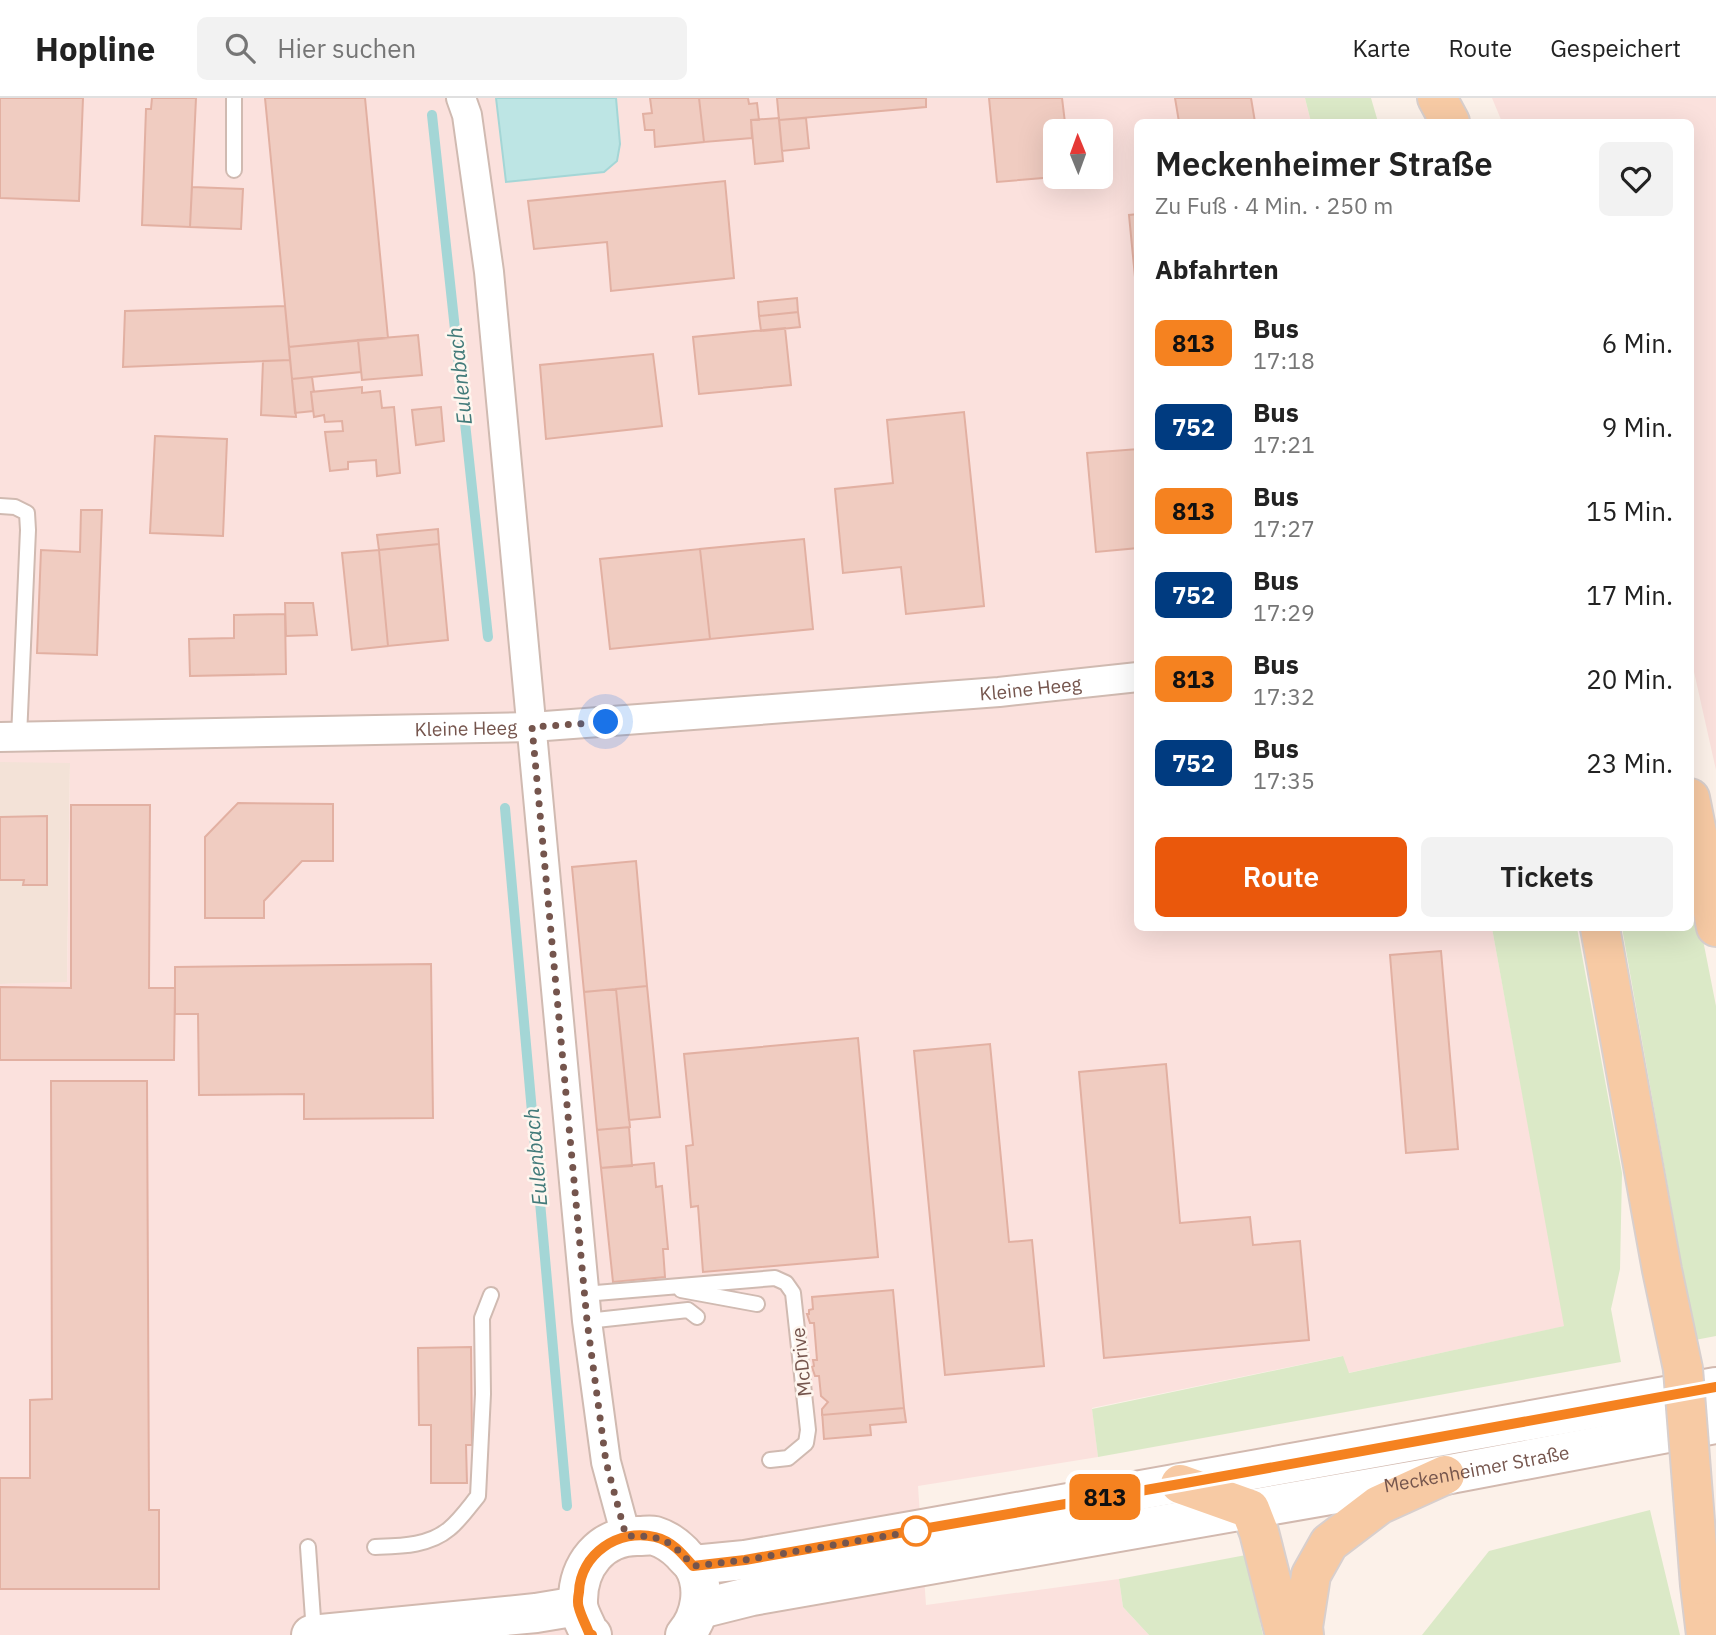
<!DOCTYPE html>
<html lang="de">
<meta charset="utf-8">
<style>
:root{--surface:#fff;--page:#f2f2f2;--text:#222;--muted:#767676;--line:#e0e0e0;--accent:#ea580c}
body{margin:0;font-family:"IBM Plex Sans",sans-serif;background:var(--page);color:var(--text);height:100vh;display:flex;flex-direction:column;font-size:26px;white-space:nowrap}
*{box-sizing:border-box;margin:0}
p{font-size:23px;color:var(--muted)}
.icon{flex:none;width:38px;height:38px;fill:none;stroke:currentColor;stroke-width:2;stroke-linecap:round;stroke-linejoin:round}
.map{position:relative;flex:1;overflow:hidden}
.sheet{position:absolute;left:1134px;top:21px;width:560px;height:812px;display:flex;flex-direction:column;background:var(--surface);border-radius:10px;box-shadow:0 7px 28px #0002}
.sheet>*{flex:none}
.badge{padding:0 14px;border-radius:10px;font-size:24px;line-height:46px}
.needle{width:46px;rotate:359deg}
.controls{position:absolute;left:1043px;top:21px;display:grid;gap:14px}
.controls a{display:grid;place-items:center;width:70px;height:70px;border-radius:10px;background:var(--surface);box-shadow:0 7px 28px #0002;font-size:35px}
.you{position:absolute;width:35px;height:35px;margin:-18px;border:5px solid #fff;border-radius:50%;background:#1a73e8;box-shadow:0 0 0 10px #1a73e833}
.map>.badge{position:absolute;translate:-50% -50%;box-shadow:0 0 0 4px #fff}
h2{padding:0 21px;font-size:26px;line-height:63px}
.round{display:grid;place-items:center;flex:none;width:74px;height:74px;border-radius:10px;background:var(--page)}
.head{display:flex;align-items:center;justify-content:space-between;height:119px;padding:0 21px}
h1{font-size:33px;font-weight:600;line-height:52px}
.primary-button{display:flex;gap:14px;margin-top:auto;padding:14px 21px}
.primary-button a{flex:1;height:80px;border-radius:10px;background:var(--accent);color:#fff;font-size:28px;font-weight:600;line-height:80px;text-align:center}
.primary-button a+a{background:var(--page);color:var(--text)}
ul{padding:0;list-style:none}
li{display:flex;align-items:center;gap:21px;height:84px;padding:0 21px}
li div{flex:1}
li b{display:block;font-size:26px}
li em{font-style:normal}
li .badge{min-width:77px;font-weight:700;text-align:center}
header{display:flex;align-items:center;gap:42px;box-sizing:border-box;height:98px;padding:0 35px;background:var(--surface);border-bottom:2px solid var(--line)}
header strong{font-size:33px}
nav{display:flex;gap:38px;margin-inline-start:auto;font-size:24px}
.search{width:490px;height:63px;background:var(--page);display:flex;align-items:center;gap:18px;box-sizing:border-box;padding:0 24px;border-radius:10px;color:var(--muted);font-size:26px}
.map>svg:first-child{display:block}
.residential{fill:#f3e2d7}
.commercial{fill:#fbe1dd;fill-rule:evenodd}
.green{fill:#dbe9c7}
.water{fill:#bde5e4;stroke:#a4d6d6;stroke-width:2}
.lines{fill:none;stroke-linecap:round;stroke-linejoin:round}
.stream{stroke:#a4d6d6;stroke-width:10}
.building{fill:#f0ccc1;stroke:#e2b0a2;stroke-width:2}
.lane-casing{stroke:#d0bab1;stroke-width:18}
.street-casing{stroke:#d0bab1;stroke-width:32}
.secondary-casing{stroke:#d2b9af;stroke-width:42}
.primary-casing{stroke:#d8cfcd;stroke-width:42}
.lane{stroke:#fff;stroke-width:14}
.street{stroke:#fff;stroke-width:28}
.secondary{stroke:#fff;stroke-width:38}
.primary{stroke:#f7caa4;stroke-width:38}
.primary-bridge-casing{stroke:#d8cfcd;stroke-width:42;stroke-linecap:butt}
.primary-bridge{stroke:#f7caa4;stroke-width:38}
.line-casing{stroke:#fff;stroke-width:16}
.line{stroke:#f58220;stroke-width:10}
.walk{stroke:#75554d;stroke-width:7;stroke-dasharray:0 12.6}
.stop-dot{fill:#fff;stroke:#f58220;stroke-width:3.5}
.labels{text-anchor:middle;stroke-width:5;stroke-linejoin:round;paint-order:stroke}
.street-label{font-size:19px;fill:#75554d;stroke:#fef6ef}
.water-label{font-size:21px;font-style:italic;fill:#417a79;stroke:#fef6ef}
</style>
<header>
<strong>Hopline</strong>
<div class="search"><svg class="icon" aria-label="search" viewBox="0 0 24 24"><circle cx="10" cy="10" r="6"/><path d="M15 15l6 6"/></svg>Hier suchen</div>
<nav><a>Karte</a><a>Route</a><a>Gespeichert</a></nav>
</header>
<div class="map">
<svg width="1716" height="1537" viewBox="0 0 1716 1537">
<rect width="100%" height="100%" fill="#fcf1e9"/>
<path class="residential" d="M 0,664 L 70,664 L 67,885 L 0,886 Z"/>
<path class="commercial" d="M 0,0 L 1305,0 L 1311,24 L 1138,24 L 1138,830 L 1492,830 L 1565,1228 L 1348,1275 L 1342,1258 L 1092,1310 L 1098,1359 L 918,1388 L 926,1507 L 1119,1481 L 1123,1509 L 1149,1537 L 0,1537 L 0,886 L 67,884 L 70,665 L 0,664 ZM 1055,33 L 1101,33 L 1101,79 L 1055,79 Z
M 1492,0 L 1716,0 L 1716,672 L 1690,556 L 1690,24 L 1502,24 Z"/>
<path class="green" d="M 1305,0 L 1371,0 L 1378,24 L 1311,24 Z
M 1691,781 L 1716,908 L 1716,1238 L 1695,1242 L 1622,830 L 1690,830 Z
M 1492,830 L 1577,830 L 1622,1075 L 1620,1171 L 1611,1211 L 1621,1264 L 1098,1359 L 1092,1311 L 1343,1258 L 1349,1275 L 1564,1228 Z
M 1650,1412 L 1680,1537 L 1422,1537 L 1489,1453 Z
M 1246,1457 L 1263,1537 L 1149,1537 L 1123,1509 L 1119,1481 Z"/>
<path class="water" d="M 496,0 L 616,0 L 620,46 L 617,63 L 604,74 L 506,84 Z"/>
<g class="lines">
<path class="stream" d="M 432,17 L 488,539
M 505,710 L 567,1408"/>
</g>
<path class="building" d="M 0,0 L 83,0 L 79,103 L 0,100 Z
M 152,0 L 196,0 L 190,129 L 142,127 L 146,11 L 151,11 Z
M 265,0 L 365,0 L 388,240 L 289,249 Z
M 650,0 L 699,0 L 704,44 L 655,49 L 654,32 L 645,32 L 643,16 L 652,15 Z
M 699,0 L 748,0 L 749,6 L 757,5 L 759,22 L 751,22 L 752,40 L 704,44 Z
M 777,0 L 926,0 L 926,9 L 779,22 Z
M 989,0 L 1062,0 L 1066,33 L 1055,33 L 1055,79 L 997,84 Z
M 1175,0 L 1251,0 L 1255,24 L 1179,24 Z
M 779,20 L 783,63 L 755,66 L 751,22 Z
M 806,20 L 809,50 L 782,53 L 779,22 Z
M 725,83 L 734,180 L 611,193 L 607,144 L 534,151 L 528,103 Z
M 192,89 L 243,91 L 241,131 L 190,129 Z
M 1138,116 L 1138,179 L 1135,179 L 1129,117 Z
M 797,200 L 798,214 L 759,218 L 758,204 Z
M 285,208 L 290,262 L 123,269 L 125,213 Z
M 798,214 L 800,229 L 761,233 L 759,218 Z
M 785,230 L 791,287 L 699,296 L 693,239 Z
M 418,237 L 422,277 L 362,282 L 358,242 Z
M 358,242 L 361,274 L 292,281 L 289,249 Z
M 653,256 L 662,328 L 546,341 L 540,267 Z
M 290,262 L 296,319 L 261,317 L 263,263 Z
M 312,279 L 314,294 L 311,294 L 313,313 L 295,315 L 292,281 Z
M 362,289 L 362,295 L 380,293 L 382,310 L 394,309 L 400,375 L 377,378 L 376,362 L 348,364 L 348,371 L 330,373 L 325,334 L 343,333 L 342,323 L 325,324 L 324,317 L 314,319 L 311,294 Z
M 441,309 L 444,343 L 416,347 L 412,312 Z
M 964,314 L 984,508 L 906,516 L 901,469 L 843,475 L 835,391 L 893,385 L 887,322 Z
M 155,338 L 227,341 L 223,438 L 150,435 Z
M 1138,351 L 1138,450 L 1096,454 L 1087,355 Z
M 81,412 L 102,412 L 97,557 L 37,555 L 41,452 L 80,454 Z
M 438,431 L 439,446 L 379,452 L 377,437 Z
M 804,441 L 813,531 L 710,541 L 700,451 Z
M 439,446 L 448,542 L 388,548 L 379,452 Z
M 700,451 L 710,541 L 610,551 L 600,461 Z
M 379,452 L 388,548 L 352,552 L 342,455 Z
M 285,505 L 313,505 L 317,537 L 286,538 Z
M 285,516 L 286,576 L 190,578 L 189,541 L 234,540 L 234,517 Z
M 238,705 L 333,706 L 333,763 L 302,763 L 264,803 L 264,820 L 205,820 L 205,739 Z
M 71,707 L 150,707 L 149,890 L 175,890 L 174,962 L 0,962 L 0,889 L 71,890 Z
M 47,718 L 47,787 L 23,787 L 24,782 L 0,782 L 0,719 Z
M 636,763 L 647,888 L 584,894 L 572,769 Z
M 1441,853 L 1458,1051 L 1406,1055 L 1390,857 Z
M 431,866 L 433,1020 L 304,1021 L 304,996 L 199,997 L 198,916 L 175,916 L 175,869 Z
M 647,888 L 660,1019 L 629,1022 L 616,891 Z
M 616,891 L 630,1029 L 597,1032 L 584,894 Z
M 858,940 L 878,1159 L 703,1174 L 698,1108 L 691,1109 L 686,1048 L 693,1047 L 684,956 Z
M 990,946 L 1009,1144 L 1032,1142 L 1044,1268 L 945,1277 L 914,953 Z
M 1166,966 L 1180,1125 L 1250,1119 L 1253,1147 L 1300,1143 L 1309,1242 L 1104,1260 L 1079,974 Z
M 51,983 L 147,983 L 149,1412 L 159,1412 L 159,1491 L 0,1491 L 0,1380 L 30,1380 L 30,1302 L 52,1301 Z
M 629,1029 L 632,1068 L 601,1070 L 597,1032 Z
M 654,1065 L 656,1089 L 662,1088 L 668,1151 L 663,1151 L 665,1179 L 613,1184 L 601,1070 Z
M 893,1192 L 904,1310 L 822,1317 L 822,1311 L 828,1304 L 821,1298 L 819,1278 L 815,1278 L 812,1269 L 814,1268 L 813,1262 L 817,1262 L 814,1225 L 810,1225 L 807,1216 L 809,1216 L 809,1212 L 813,1211 L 812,1199 Z
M 471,1249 L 472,1347 L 466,1347 L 467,1385 L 431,1385 L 431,1327 L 419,1327 L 418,1250 Z
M 904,1310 L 906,1324 L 870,1327 L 871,1337 L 824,1341 L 822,1313 L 822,1317 Z"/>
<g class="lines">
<g class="lane-casing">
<path id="lane" d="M 234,0 L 234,72
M 0,408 L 15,409 L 27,415 L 28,432 L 19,639
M 681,1192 L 757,1206
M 584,1196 L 775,1180 L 786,1185 L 793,1195 L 808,1332 L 806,1345 L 788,1360 L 770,1362
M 587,1223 L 688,1212 L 697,1219
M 308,1449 L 314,1535
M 375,1449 C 400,1448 429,1448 449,1431 C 460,1422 469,1409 478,1398 L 483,1296 L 482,1220 L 491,1197"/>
</g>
<g class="street-casing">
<g id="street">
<path d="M 461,0 L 467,17 L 489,174 L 587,1223 L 606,1364 L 626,1438"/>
<path id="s1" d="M 0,639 L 532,629 L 999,594 L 1138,579"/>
</g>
</g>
<g class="secondary-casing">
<g id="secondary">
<path d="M 693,1467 L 745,1462 L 917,1432 L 1716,1289"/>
<path id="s2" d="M 700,1511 L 752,1498 L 1445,1377 L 1716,1326"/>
<path d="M 311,1537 L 536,1515 L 578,1508"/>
<path d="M 592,1537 L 589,1535 C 585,1525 578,1514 578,1505 C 577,1468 601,1437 639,1438 C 644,1438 650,1437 655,1438 C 665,1441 675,1448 682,1455 C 685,1459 690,1463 693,1467 C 706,1489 701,1518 685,1537"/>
</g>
</g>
<g class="primary-casing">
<path id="primary" d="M 1437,0 L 1450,24
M 1690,700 L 1716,829
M 1600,830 L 1662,1172 L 1683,1271
M 1180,1386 L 1250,1411 L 1259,1434 L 1285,1537
M 1700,1487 L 1706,1537
M 1304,1537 L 1303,1529 L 1311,1477 L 1329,1445 L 1379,1407 L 1445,1377"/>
</g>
<use href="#lane" class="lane"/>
<use href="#street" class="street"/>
<use href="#secondary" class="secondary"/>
<use href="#primary" class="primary"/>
<g class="primary-bridge-casing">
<path id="primary-bridge" d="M 1683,1271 L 1700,1487"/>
</g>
<use href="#primary-bridge" class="primary-bridge"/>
</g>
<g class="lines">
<g class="line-casing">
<path id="line" d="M 592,1537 L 589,1535 C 586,1527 581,1518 579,1510 C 577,1505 578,1499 579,1494 C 580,1456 619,1430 655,1439 C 672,1443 682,1455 693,1468 L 745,1462 L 1180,1386 L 1716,1289"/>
</g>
<use href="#line" class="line"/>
<path class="walk" d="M 606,624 L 532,629 L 587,1223 L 606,1364 L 626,1438 C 663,1438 668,1440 693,1468 L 745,1462 L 916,1433"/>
</g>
<circle class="stop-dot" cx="916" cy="1433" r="14"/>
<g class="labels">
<g class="street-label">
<text dy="7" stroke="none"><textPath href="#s1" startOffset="1032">Kleine Heeg</textPath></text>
<text dy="7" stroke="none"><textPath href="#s1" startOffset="466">Kleine Heeg</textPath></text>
<text transform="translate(801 1264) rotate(-96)" y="7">McDrive</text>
<text dy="7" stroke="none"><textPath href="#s2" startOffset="789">Meckenheimer Straße</textPath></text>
</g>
<g class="water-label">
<text transform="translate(460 278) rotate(-96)" y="7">Eulenbach</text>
<text transform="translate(536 1059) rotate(-95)" y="7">Eulenbach</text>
</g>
</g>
</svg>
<div class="controls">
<a><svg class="needle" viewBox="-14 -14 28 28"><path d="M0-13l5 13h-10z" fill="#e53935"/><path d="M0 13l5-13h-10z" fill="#767676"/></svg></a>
</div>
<div class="you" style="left:606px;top:624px"></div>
<b class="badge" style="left:1105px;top:1399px;background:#f58220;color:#111">813</b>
<section class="sheet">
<div class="head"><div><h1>Meckenheimer Straße</h1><p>Zu Fuß · 4 Min. · 250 m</p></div><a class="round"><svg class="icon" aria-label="heart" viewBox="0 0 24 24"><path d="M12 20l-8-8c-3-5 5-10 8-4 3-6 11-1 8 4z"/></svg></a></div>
<h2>Abfahrten</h2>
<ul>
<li><span class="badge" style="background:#f58220;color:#111">813</span><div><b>Bus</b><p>17:18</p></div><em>6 Min.</em></li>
<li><span class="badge" style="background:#003b80;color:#fff">752</span><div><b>Bus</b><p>17:21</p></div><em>9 Min.</em></li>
<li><span class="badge" style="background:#f58220;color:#111">813</span><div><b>Bus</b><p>17:27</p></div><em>15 Min.</em></li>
<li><span class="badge" style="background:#003b80;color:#fff">752</span><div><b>Bus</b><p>17:29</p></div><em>17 Min.</em></li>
<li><span class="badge" style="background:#f58220;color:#111">813</span><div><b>Bus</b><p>17:32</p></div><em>20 Min.</em></li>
<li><span class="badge" style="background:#003b80;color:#fff">752</span><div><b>Bus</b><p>17:35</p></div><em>23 Min.</em></li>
</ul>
<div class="primary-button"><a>Route</a><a>Tickets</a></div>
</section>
</div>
